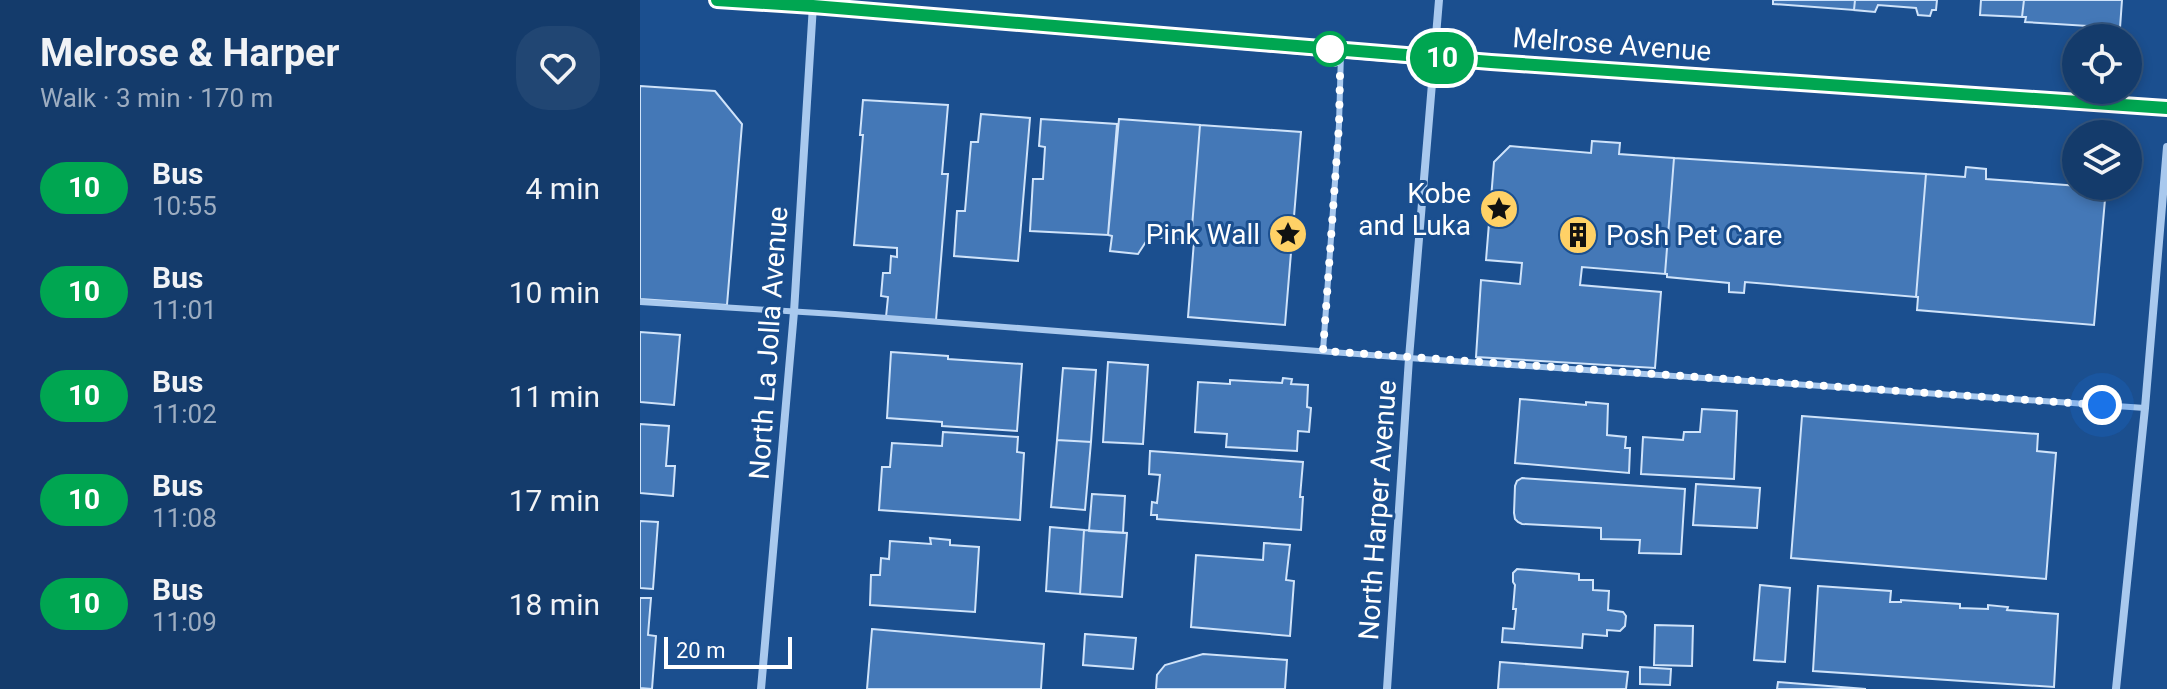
<!DOCTYPE html>
<meta charset="utf-8">
<style>
:root{--surface:#143b6b;--page:#214673;--text:#f1f3f6;--muted:#9dadc1;--line:#33557e}
body{margin:0;font-family:Roboto,sans-serif;background:var(--page);color:var(--text);height:100vh;display:flex;flex-direction:column;font-size:30px;white-space:nowrap}
*{box-sizing:border-box;margin:0}
p{font-size:26px;color:var(--muted)}
.icon{flex:none;width:44px;height:44px;fill:none;stroke:currentColor;stroke-width:2;stroke-linecap:round;stroke-linejoin:round}
.map{position:relative;flex:1;overflow:hidden}
.drawer{display:flex;flex-direction:column;background:var(--surface);width:640px}
.drawer>*{flex:none}
.badge{padding:0 16px;border-radius:26px;font-size:28px;line-height:52px}
.buttons{position:absolute;left:1422px;top:24px;display:grid;gap:16px}
.buttons a{display:grid;place-items:center;width:80px;height:80px;border-radius:50%;background:var(--surface);box-shadow:0 4px 12px #0003,0 0 0 2px var(--line);font-size:40px}
.scale{position:absolute;left:24px;bottom:20px;width:128px;box-sizing:border-box;padding-left:8px;border:4px solid #fff;border-top:0;font-size:22px;line-height:28px;white-space:nowrap;color:#fff;-webkit-text-stroke:6px #1b4f8f;paint-order:stroke}
.you{position:absolute;width:40px;height:40px;margin:-20px;border:6px solid #fff;border-radius:50%;background:#1a73e8;box-shadow:0 0 0 12px #1a73e833}
.map>.badge{position:absolute;translate:-50% -50%;box-shadow:0 0 0 4px #fff}
.round{display:grid;place-items:center;flex:none;width:84px;height:84px;border-radius:32px;background:var(--page)}
.headline{display:flex;align-items:center;justify-content:space-between;height:136px;padding:0 40px}
h1{font-size:38px;font-weight:700;line-height:60px}
ul{padding:0;list-style:none}
li{display:flex;align-items:center;gap:24px;height:104px;padding:0 40px}
li div{flex:1}
li b{display:block;font-size:30px}
li em{font-style:normal}
li .badge{min-width:88px;font-weight:700;text-align:center}
main{display:flex;flex:1;min-height:0}
.map>svg:first-child{display:block}
.building{fill:#4478b7;stroke:#cfe3fa;stroke-width:2}
.lines{fill:none;stroke-linecap:round;stroke-linejoin:round}
.lane{stroke:#a9c9ee;stroke-width:6}
.street{stroke:#a9c9ee;stroke-width:8}
.secondary{stroke:#d6e6fa;stroke-width:16}
.line-casing{stroke:#fff;stroke-width:18}
.line{stroke:#00a651;stroke-width:12}
.walk{stroke:#fff;stroke-width:8;stroke-dasharray:0 14.4}
.stop-dot{fill:#fff;stroke:#00a651;stroke-width:4}
.labels{text-anchor:middle;stroke-width:6;stroke-linejoin:round;paint-order:stroke}
.street-label{font-size:28px;fill:#fff;stroke:#1b4f8f}
.poi-label{font-size:28px;fill:#fff;stroke:#1b4f8f;text-anchor:end}
</style>
<main>
<section class="drawer">
<div class="headline"><div><h1>Melrose &amp; Harper</h1><p>Walk · 3 min · 170 m</p></div><a class="round"><svg class="icon" aria-label="heart" viewBox="0 0 24 24"><path d="M12 20l-8-8c-3-5 5-10 8-4 3-6 11-1 8 4z"/></svg></a></div>
<ul>
<li><span class="badge" style="background:#00a651;color:#fff">10</span><div><b>Bus</b><p>10:55</p></div><em>4 min</em></li>
<li><span class="badge" style="background:#00a651;color:#fff">10</span><div><b>Bus</b><p>11:01</p></div><em>10 min</em></li>
<li><span class="badge" style="background:#00a651;color:#fff">10</span><div><b>Bus</b><p>11:02</p></div><em>11 min</em></li>
<li><span class="badge" style="background:#00a651;color:#fff">10</span><div><b>Bus</b><p>11:08</p></div><em>17 min</em></li>
<li><span class="badge" style="background:#00a651;color:#fff">10</span><div><b>Bus</b><p>11:09</p></div><em>18 min</em></li>
</ul>
</section>
<div class="map">
<svg width="1527" height="689" viewBox="0 0 1527 689">
<rect width="100%" height="100%" fill="#1b4f8f"/>
<path class="building" d="M 1133,0 L 1215,0 L 1214,10 L 1133,4 Z
M 1215,0 L 1297,0 L 1296,10 L 1292,10 L 1290,16 L 1278,15 L 1276,8 L 1238,5 L 1235,12 L 1214,10 Z
M 1341,0 L 1384,0 L 1382,17 L 1340,15 Z
M 1384,0 L 1482,0 L 1480,28 L 1385,22 L 1386,17 L 1382,17 Z
M 0,86 L 75,91 L 102,124 L 87,305 L 0,299 Z
M 223,100 L 308,105 L 302,174 L 308,174 L 296,320 L 246,317 L 248,297 L 241,296 L 243,273 L 250,273 L 251,256 L 257,257 L 257,248 L 214,245 L 223,135 L 220,135 Z
M 341,114 L 390,118 L 378,261 L 314,256 L 317,211 L 325,211 L 331,142 L 338,142 Z
M 401,119 L 477,124 L 468,235 L 390,231 L 393,179 L 403,179 L 405,147 L 399,146 Z
M 479,119 L 560,125 L 551,240 L 509,237 L 498,254 L 470,251 L 472,236 L 468,235 Z
M 560,125 L 661,132 L 645,325 L 548,317 L 554,241 L 551,240 Z
M 952,141 L 980,143 L 979,154 L 1034,158 L 1025,274 L 942,267 L 940,285 L 1021,292 L 1015,368 L 836,357 L 841,280 L 880,284 L 882,263 L 846,260 L 854,162 L 870,146 L 951,153 Z
M 1034,158 L 1286,174 L 1276,297 L 1105,282 L 1104,293 L 1089,292 L 1089,283 L 1027,277 L 1027,274 L 1025,274 Z
M 1326,167 L 1346,169 L 1346,179 L 1466,188 L 1454,325 L 1277,310 L 1278,297 L 1276,297 L 1286,174 L 1325,177 Z
M 0,332 L 40,335 L 34,405 L 0,402 Z
M 251,352 L 308,356 L 308,359 L 382,364 L 377,431 L 302,426 L 302,422 L 247,418 Z
M 468,362 L 508,365 L 503,444 L 463,442 Z
M 423,368 L 456,370 L 451,442 L 417,440 Z
M 643,378 L 652,379 L 651,384 L 668,385 L 667,407 L 671,408 L 669,432 L 658,431 L 657,451 L 586,447 L 587,434 L 555,432 L 558,382 L 590,384 L 590,380 L 642,383 Z
M 880,399 L 946,405 L 946,402 L 968,404 L 967,435 L 986,437 L 985,448 L 990,448 L 989,473 L 875,463 Z
M 1062,409 L 1097,411 L 1094,479 L 1001,474 L 1003,437 L 1043,440 L 1044,432 L 1060,432 Z
M 1162,416 L 1398,434 L 1397,451 L 1416,453 L 1406,579 L 1151,558 Z
M 0,424 L 29,426 L 26,466 L 35,466 L 33,496 L 0,493 Z
M 303,432 L 378,437 L 377,452 L 384,453 L 380,520 L 239,510 L 242,467 L 250,467 L 252,443 L 302,446 Z
M 417,440 L 451,442 L 445,510 L 411,507 Z
M 510,451 L 663,462 L 660,497 L 663,497 L 661,530 L 517,519 L 517,515 L 511,515 L 512,502 L 517,503 L 520,475 L 509,474 Z
M 882,478 L 1045,489 L 1041,554 L 999,553 L 1000,540 L 961,539 L 961,528 L 882,524 L 878,522 L 875,519 L 874,513 L 875,486 L 877,481 Z
M 1056,484 L 1120,488 L 1117,528 L 1053,525 Z
M 452,494 L 485,496 L 483,533 L 449,531 Z
M 0,521 L 18,522 L 13,589 L 0,588 Z
M 410,527 L 444,530 L 440,594 L 406,591 Z
M 444,530 L 487,533 L 482,597 L 440,594 Z
M 290,538 L 310,540 L 310,545 L 339,547 L 335,612 L 230,605 L 231,575 L 240,575 L 241,558 L 249,559 L 250,541 L 291,544 Z
M 624,543 L 650,545 L 646,580 L 654,581 L 650,636 L 551,627 L 556,555 L 623,560 Z
M 877,569 L 939,574 L 939,580 L 953,580 L 953,590 L 969,591 L 968,610 L 983,612 L 986,616 L 985,626 L 980,631 L 967,630 L 967,636 L 943,634 L 942,648 L 862,642 L 863,628 L 874,629 L 876,609 L 873,609 L 875,585 L 873,582 L 873,573 Z
M 1120,585 L 1150,588 L 1145,662 L 1114,660 Z
M 1178,586 L 1251,591 L 1250,602 L 1261,602 L 1261,600 L 1320,604 L 1320,608 L 1348,609 L 1348,605 L 1368,607 L 1367,610 L 1418,614 L 1414,687 L 1173,671 Z
M 0,598 L 11,598 L 8,635 L 16,636 L 12,689 L 0,688 Z
M 1015,625 L 1053,626 L 1052,666 L 1014,665 Z
M 232,629 L 404,644 L 401,689 L 227,689 Z
M 445,634 L 496,638 L 493,669 L 443,665 Z
M 563,654 L 647,660 L 645,689 L 516,689 L 517,675 L 525,665 Z
M 860,662 L 988,672 L 986,689 L 858,689 Z
M 1000,667 L 1031,669 L 1030,685 L 1000,684 Z
M 1138,682 L 1226,689 L 1137,689 Z"/>
<g class="lines">
<path class="lane" d="M 0,302 L 195,314 L 769,358 L 1505,408
M 683,351 L 699,125 L 701,52"/>
<path class="street" d="M 121,689 L 154,312 L 173,5
M 747,689 L 769,358 L 799,0
M 1476,689 L 1505,408 L 1527,147"/>
<path class="secondary" d="M 78,0 L 173,6 L 794,58 L 1527,108"/>
</g>
<g class="lines">
<g class="line-casing">
<path id="line" d="M 77,0 L 173,6 L 851,62 L 1527,108"/>
</g>
<use href="#line" class="line"/>
<path class="walk" d="M 690,49 L 700,75 L 699,125 L 683,351 L 1462,405"/>
</g>
<defs>
<g id="sight-disc" transform="scale(2)"><circle r="9.5" fill="#ffd166" stroke="#1b4f8f"/><path d="M0-6L1.8-2.2L6-1.7L2.9 1.2L3.7 5.4L0 3.3L-3.7 5.4L-2.9 1.2L-6-1.7L-1.8-2.2Z" fill="#111"/></g>
<g id="building-disc" transform="scale(2)"><circle r="9.5" fill="#ffd166" stroke="#1b4f8f"/><path d="M-4-6H4V6H1V3H-1V6H-4ZM-2.5-4.3h1.7v1.8h-1.7ZM.8-4.3h1.7v1.8H.8ZM-2.5-1h1.7V.8h-1.7ZM.8-1h1.7V.8H.8Z" fill="#111"/></g>
</defs>
<g fill-rule="evenodd">
<use href="#sight-disc" x="859" y="209"/>
<use href="#sight-disc" x="648" y="234"/>
<use href="#building-disc" x="938" y="235"/>
</g>
<circle class="stop-dot" cx="690" cy="49" r="16"/>
<g class="labels">
<g class="street-label">
<text transform="translate(972 44) rotate(4)" y="10">Melrose Avenue</text>
<text transform="translate(128 343) rotate(-86)" y="10">North La Jolla Avenue</text>
<text transform="translate(737 510) rotate(-86)" y="10">North Harper Avenue</text>
</g>
<g class="poi-label">
<text x="831" y="203">Kobe<tspan x="831" dy="32">and Luka</tspan></text>
<text x="620" y="244">Pink Wall</text>
<text x="966" y="245" text-anchor="start">Posh Pet Care</text>
</g>
</g>
</svg>
<div class="buttons">
<a><svg class="icon" aria-label="locate" viewBox="0 0 24 24"><circle cx="12" cy="12" r="6"/><path d="M12 2v4M12 18v4M2 12h4M18 12h4"/></svg></a>
<a><svg class="icon" aria-label="layers" viewBox="0 0 24 24"><path d="M12 4l9 5-9 5-9-5zM3 14l9 5 9-5"/></svg></a>
</div>
<div class="scale">20 m</div>
<div class="you" style="left:1462px;top:405px"></div>
<b class="badge" style="left:802px;top:58px;background:#00a651;color:#fff">10</b>
</div>
</main>
